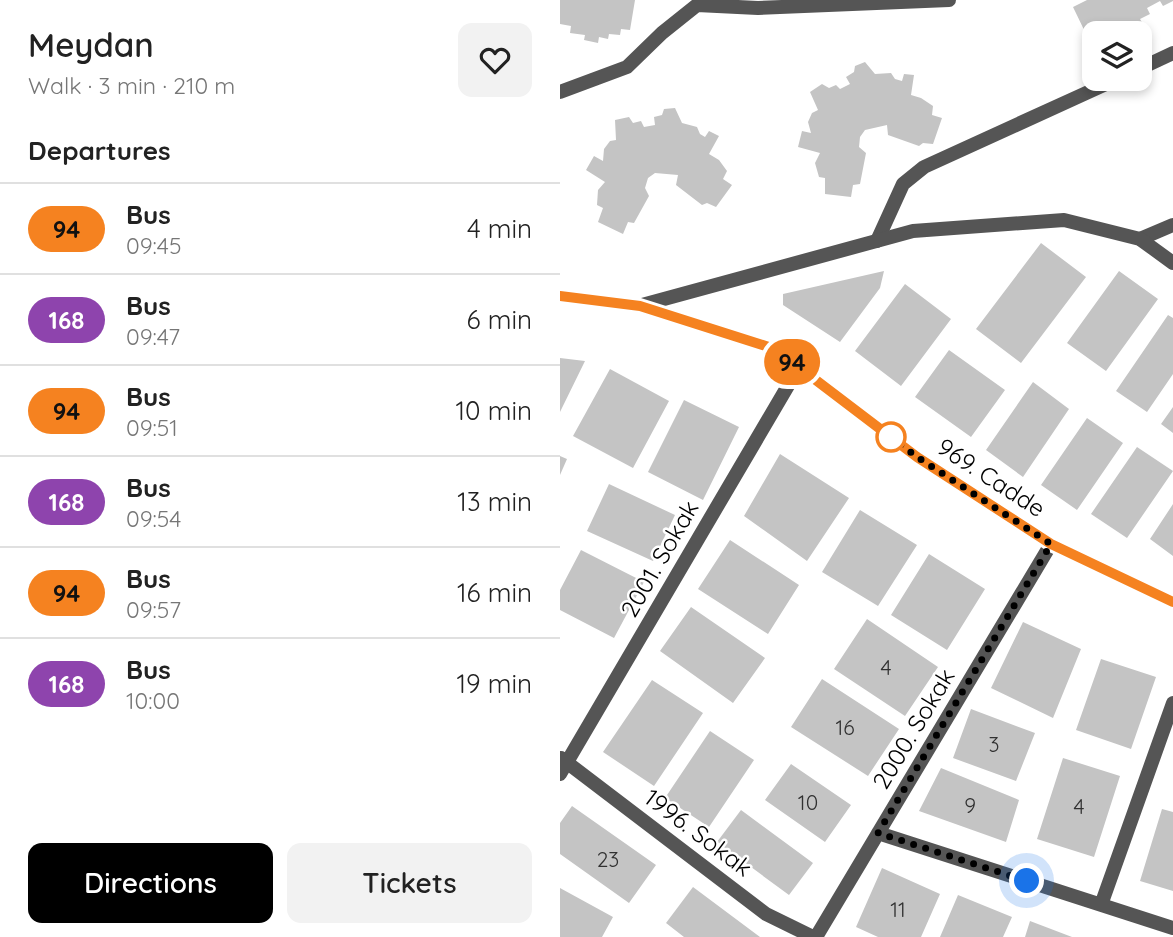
<!DOCTYPE html>
<meta charset="utf-8">
<style>
:root{--surface:#fff;--page:#f2f2f2;--text:#222;--muted:#767676;--line:#e0e0e0;--accent:#000}
body{margin:0;font-family:Quicksand,sans-serif;background:var(--page);color:var(--text);height:100vh;display:flex;flex-direction:column;font-size:26px;white-space:nowrap}
*{box-sizing:border-box;margin:0}
p{font-size:23px;color:var(--muted)}
.icon{flex:none;width:38px;height:38px;fill:none;stroke:currentColor;stroke-width:2;stroke-linecap:round;stroke-linejoin:round}
.map{position:relative;flex:1;overflow:hidden}
.drawer{display:flex;flex-direction:column;background:var(--surface);width:560px}
.drawer>*{flex:none}
.badge{padding:0 14px;border-radius:23px;font-size:24px;line-height:46px}
.tools{position:absolute;left:522px;top:21px;display:grid;gap:14px}
.tools a{display:grid;place-items:center;width:70px;height:70px;border-radius:14px;background:var(--surface);box-shadow:0 4px 10px #0003;font-size:35px}
.you{position:absolute;width:35px;height:35px;margin:-18px;border:5px solid #fff;border-radius:50%;background:#1a73e8;box-shadow:0 0 0 10px #1a73e833}
.map>.badge{position:absolute;translate:-50% -50%;box-shadow:0 0 0 4px #fff}
h2{padding:0 28px;font-size:26px;line-height:63px}
.round{display:grid;place-items:center;flex:none;width:74px;height:74px;border-radius:14px;background:var(--page)}
.head{display:flex;align-items:center;justify-content:space-between;height:119px;padding:0 28px}
h1{font-size:33px;font-weight:600;line-height:52px}
.action{display:flex;gap:14px;margin-top:auto;padding:14px 28px}
.action a{flex:1;height:80px;border-radius:14px;background:var(--accent);color:#fff;font-size:28px;font-weight:600;line-height:80px;text-align:center}
.action a+a{background:var(--page);color:var(--text)}
ul{padding:0;list-style:none}
li{display:flex;align-items:center;gap:21px;height:91px;padding:0 28px;border-top:2px solid var(--line)}
li div{flex:1}
li b{display:block;font-size:26px}
li em{font-style:normal}
li .badge{min-width:77px;font-weight:700;text-align:center}
main{display:flex;flex:1;min-height:0}
.map>svg:first-child{display:block}
.building{fill:#c4c4c4}
.lines{fill:none;stroke-linecap:round;stroke-linejoin:round}
.minor{stroke:#555;stroke-width:14}
.tertiary{stroke:#555;stroke-width:14}
.line-casing{stroke:#fff;stroke-width:16}
.line{stroke:#f58220;stroke-width:10}
.walk{stroke:#000;stroke-width:7;stroke-dasharray:0 12.6}
.stop-dot{fill:#fff;stroke:#f58220;stroke-width:3.5}
.labels{text-anchor:middle;stroke-width:5;stroke-linejoin:round;paint-order:stroke}
.number-label{font-size:21px;fill:#313131}
.street-label{font-size:24px;fill:#000;stroke:#fff}
</style>
<main>
<section class="drawer">
<div class="head"><div><h1>Meydan</h1><p>Walk · 3 min · 210 m</p></div><a class="round"><svg class="icon" aria-label="heart" viewBox="0 0 24 24"><path d="M12 20l-8-8c-3-5 5-10 8-4 3-6 11-1 8 4z"/></svg></a></div>
<h2>Departures</h2>
<ul>
<li><span class="badge" style="background:#f58220;color:#111">94</span><div><b>Bus</b><p>09:45</p></div><em>4 min</em></li>
<li><span class="badge" style="background:#8e44ad;color:#fff">168</span><div><b>Bus</b><p>09:47</p></div><em>6 min</em></li>
<li><span class="badge" style="background:#f58220;color:#111">94</span><div><b>Bus</b><p>09:51</p></div><em>10 min</em></li>
<li><span class="badge" style="background:#8e44ad;color:#fff">168</span><div><b>Bus</b><p>09:54</p></div><em>13 min</em></li>
<li><span class="badge" style="background:#f58220;color:#111">94</span><div><b>Bus</b><p>09:57</p></div><em>16 min</em></li>
<li><span class="badge" style="background:#8e44ad;color:#fff">168</span><div><b>Bus</b><p>10:00</p></div><em>19 min</em></li>
</ul>
<div class="action"><a>Directions</a><a>Tickets</a></div>
</section>
<div class="map">
<svg width="613" height="937" viewBox="0 0 613 937">
<rect width="100%" height="100%" fill="#fff"/>
<path class="building" d="M 0,0 L 75,0 L 70,30 L 61,29 L 60,35 L 49,34 L 48,39 L 39,37 L 38,43 L 24,40 L 25,35 L 10,33 L 11,26 L 0,24 Z
M 527,0 L 613,0 L 613,1 L 603,6 L 600,1 L 587,8 L 590,14 L 580,19 L 583,24 L 574,28 L 575,33 L 534,33 L 534,38 L 531,33 L 527,36 L 513,7 Z
M 305,62 L 315,74 L 331,73 L 335,79 L 342,81 L 344,74 L 354,75 L 351,95 L 361,98 L 373,106 L 372,115 L 382,118 L 373,144 L 363,143 L 359,146 L 328,135 L 327,125 L 305,130 L 300,137 L 299,147 L 306,153 L 300,184 L 293,185 L 291,197 L 265,194 L 265,178 L 259,177 L 255,163 L 260,153 L 238,147 L 242,131 L 251,133 L 248,122 L 252,113 L 258,110 L 250,92 L 262,84 L 269,88 L 276,85 L 280,89 L 290,84 L 286,77 L 294,72 L 295,66 Z
M 115,108 L 122,123 L 137,127 L 140,134 L 145,137 L 149,131 L 159,136 L 149,154 L 159,160 L 167,171 L 163,179 L 172,185 L 156,207 L 147,203 L 142,205 L 116,185 L 118,175 L 95,173 L 88,178 L 85,188 L 89,196 L 74,223 L 68,222 L 63,234 L 38,222 L 43,208 L 37,205 L 38,190 L 45,182 L 26,170 L 34,156 L 43,161 L 44,149 L 50,141 L 56,140 L 55,120 L 69,117 L 73,123 L 81,121 L 84,127 L 95,125 L 94,117 L 102,115 L 104,109 Z
M 481,243 L 526,277 L 461,363 L 416,329 Z
M 324,271 L 320,288 L 280,342 L 223,305 L 223,294 Z
M 559,271 L 598,299 L 546,371 L 507,343 Z
M 345,284 L 391,319 L 341,386 L 295,351 Z
M 608,315 L 613,318 L 613,374 L 587,412 L 556,391 Z
M 389,350 L 445,390 L 411,437 L 355,397 Z
M 0,358 L 25,361 L 0,412 Z
M 50,369 L 109,401 L 73,468 L 13,436 Z
M 473,382 L 509,409 L 463,477 L 426,450 Z
M 124,400 L 179,427 L 143,500 L 88,472 Z
M 613,407 L 613,433 L 601,424 Z
M 527,418 L 563,443 L 517,510 L 481,485 Z
M 577,447 L 613,471 L 567,538 L 531,514 Z
M 220,454 L 289,498 L 247,561 L 184,516 Z
M 0,456 L 7,459 L 0,475 Z
M 49,484 L 115,515 L 93,561 L 27,531 Z
M 613,504 L 613,556 L 590,539 Z
M 300,510 L 357,545 L 318,606 L 262,572 Z
M 170,540 L 239,585 L 208,634 L 138,589 Z
M 21,550 L 84,582 L 54,638 L 0,610 L 0,590 Z
M 369,554 L 425,589 L 387,650 L 331,615 Z
M 131,607 L 205,658 L 173,703 L 100,651 Z
M 307,619 L 378,667 L 345,716 L 274,669 Z
M 463,622 L 521,649 L 493,718 L 431,688 Z
M 541,659 L 596,677 L 571,749 L 516,730 Z
M 262,679 L 339,729 L 308,776 L 231,727 Z
M 92,680 L 143,713 L 94,786 L 43,752 Z
M 411,709 L 475,733 L 456,781 L 393,758 Z
M 150,731 L 194,760 L 149,827 L 105,798 Z
M 503,758 L 560,776 L 534,857 L 477,839 Z
M 231,764 L 291,805 L 265,842 L 205,800 Z
M 381,768 L 459,800 L 446,842 L 359,811 Z
M 12,806 L 96,865 L 69,903 L 0,854 L 0,823 Z
M 602,809 L 613,812 L 613,891 L 580,881 Z
M 181,810 L 253,863 L 229,895 L 157,842 Z
M 322,868 L 380,894 L 361,937 L 318,937 L 296,927 Z
M 133,887 L 200,937 L 124,937 L 106,923 Z
M 0,888 L 53,917 L 42,937 L 0,937 Z
M 398,895 L 452,917 L 443,937 L 380,937 Z
M 470,921 L 512,937 L 465,937 Z"/>
<g class="lines">
<path class="minor" d="M 579,69 L 613,53
M 0,92 L 67,67 L 102,33 L 137,5 L 198,8 L 389,0
M 580,239 L 613,225
M 317,241 L 343,184 L 364,167 L 557,79
M 1,758 L 206,914 L 253,937
M 0,774 L 239,367
M 318,833 L 613,928
M 541,905 L 613,703
M 256,937 L 491,544"/>
<path class="tertiary" d="M 0,296 L 80,306 L 215,349 L 357,457 L 491,544 L 613,602
M 82,305 L 353,231 L 504,220 L 580,239 L 613,263"/>
</g>
<g class="lines">
<g class="line-casing">
<path id="line" d="M 0,296 L 80,306 L 215,349 L 357,457 L 491,544 L 613,602"/>
</g>
<use href="#line" class="line"/>
<path class="walk" d="M 331,437 L 326,433 L 357,457 L 491,544 L 318,833 L 467,881"/>
</g>
<circle class="stop-dot" cx="331" cy="437" r="14"/>
<g class="labels">
<g class="number-label">
<text x="326" y="675">4</text>
<text x="285" y="735">16</text>
<text x="434" y="752">3</text>
<text x="248" y="810">10</text>
<text x="410" y="813">9</text>
<text x="519" y="814">4</text>
<text x="48" y="867">23</text>
<text x="338" y="917">11</text>
</g>
<g class="street-label">
<text transform="translate(431 478) rotate(33)" y="8">969. Cadde</text>
<text transform="translate(100 559) rotate(-60)" y="8">2001. Sokak</text>
<text transform="translate(354 729) rotate(-59)" y="8">2000. Sokak</text>
<text transform="translate(138 833) rotate(37)" y="8">1996. Sokak</text>
</g>
</g>
</svg>
<div class="tools">
<a><svg class="icon" aria-label="layers" viewBox="0 0 24 24"><path d="M12 4l9 5-9 5-9-5zM3 14l9 5 9-5"/></svg></a>
</div>
<div class="you" style="left:467px;top:881px"></div>
<b class="badge" style="left:232px;top:362px;background:#f58220;color:#111">94</b>
</div>
</main>
